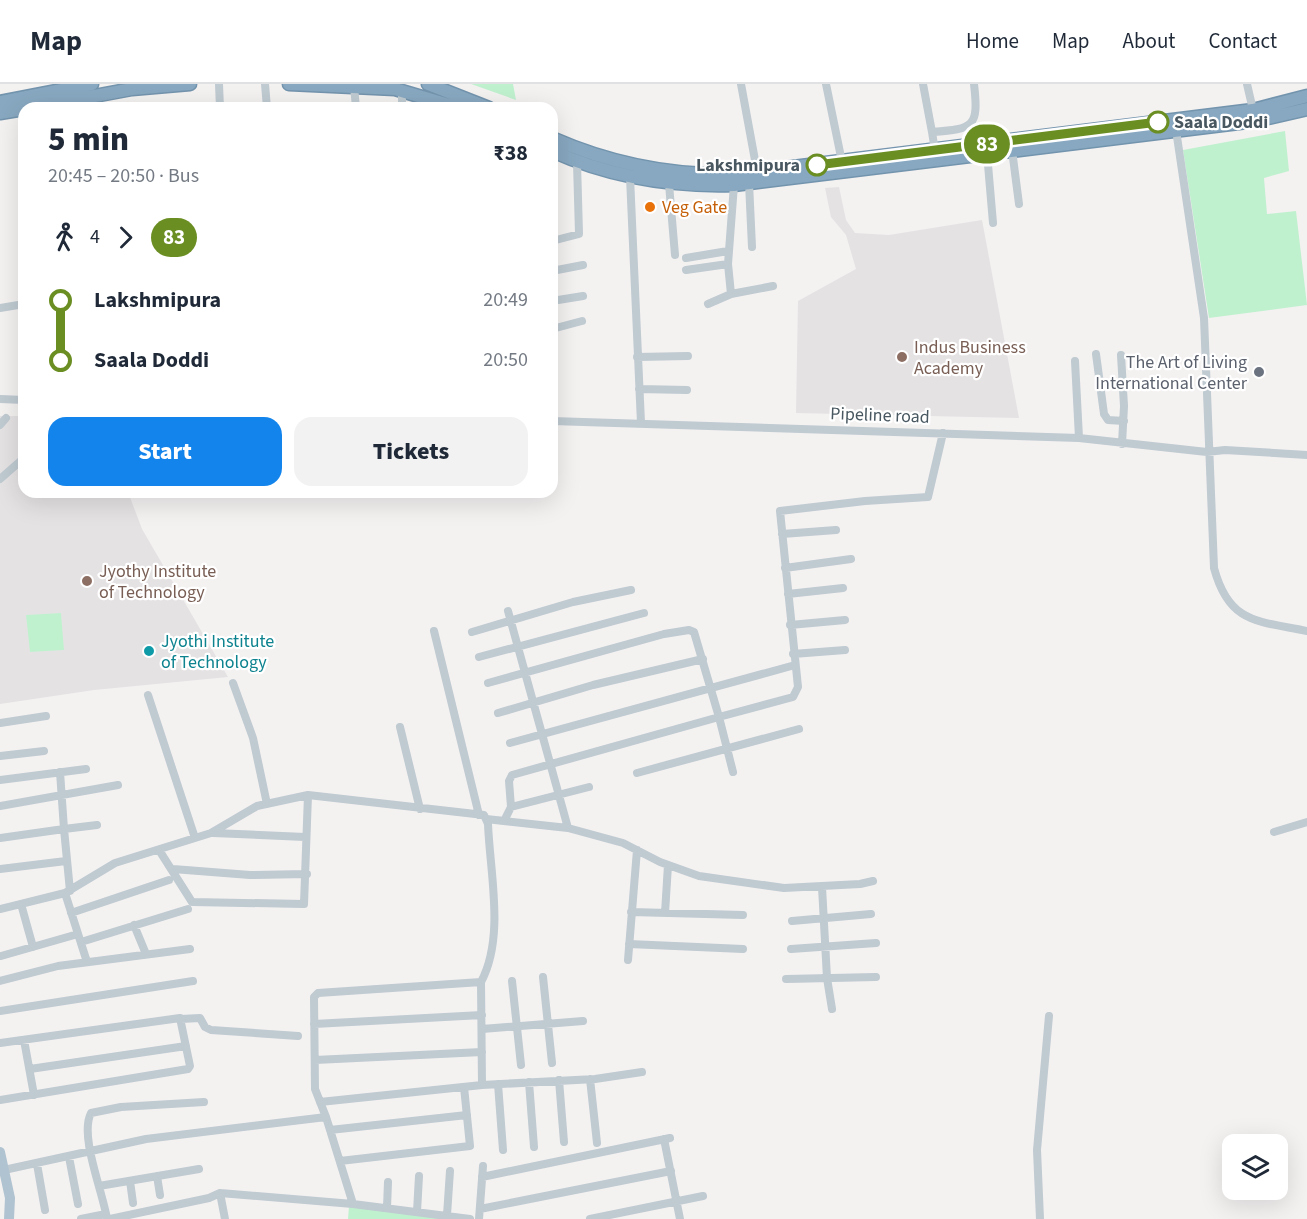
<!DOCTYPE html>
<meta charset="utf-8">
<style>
:root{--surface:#fff;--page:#f2f2f3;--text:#1f2937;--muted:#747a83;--line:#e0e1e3;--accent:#1384ec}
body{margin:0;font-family:"Source Sans 3",sans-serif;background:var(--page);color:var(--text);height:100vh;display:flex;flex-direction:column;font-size:22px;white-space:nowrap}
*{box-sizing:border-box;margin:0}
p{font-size:20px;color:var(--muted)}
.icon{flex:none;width:33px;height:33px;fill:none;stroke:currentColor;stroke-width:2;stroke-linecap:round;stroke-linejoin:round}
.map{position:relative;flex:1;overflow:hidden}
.sheet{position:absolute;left:18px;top:18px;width:540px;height:396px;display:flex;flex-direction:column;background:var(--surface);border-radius:18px;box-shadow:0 6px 24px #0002}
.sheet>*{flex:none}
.badge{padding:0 12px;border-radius:20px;font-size:21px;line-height:39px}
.tools{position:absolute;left:1222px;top:1050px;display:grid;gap:12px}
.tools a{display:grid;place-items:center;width:66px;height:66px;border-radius:12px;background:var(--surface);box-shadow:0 6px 24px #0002;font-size:30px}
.map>.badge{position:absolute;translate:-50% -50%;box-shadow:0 0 0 3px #fff}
.legs{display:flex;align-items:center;gap:9px;height:66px;padding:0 30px;font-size:20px}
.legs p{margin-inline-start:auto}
.headline{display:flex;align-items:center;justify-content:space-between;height:102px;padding:0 30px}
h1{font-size:33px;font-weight:800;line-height:45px}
.button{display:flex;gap:12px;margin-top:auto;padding:12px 30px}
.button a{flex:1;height:69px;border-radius:18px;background:var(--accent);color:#fff;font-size:24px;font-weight:800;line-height:69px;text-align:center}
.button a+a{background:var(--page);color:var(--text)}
ul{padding:0 30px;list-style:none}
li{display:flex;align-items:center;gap:21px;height:60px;font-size:22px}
li i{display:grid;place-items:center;width:9px;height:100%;margin:0 8px;background:currentColor}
li i::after{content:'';width:15px;height:15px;margin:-8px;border:4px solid;border-radius:50%;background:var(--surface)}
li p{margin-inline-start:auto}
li:first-child i{background:linear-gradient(#0000 50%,currentColor 0)}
li:last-child i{background:linear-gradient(currentColor 50%,#0000 0)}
header{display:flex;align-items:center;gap:36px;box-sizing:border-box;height:84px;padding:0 30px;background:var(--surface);border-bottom:2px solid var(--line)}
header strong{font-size:28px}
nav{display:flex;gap:33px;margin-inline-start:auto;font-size:21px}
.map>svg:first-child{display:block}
.education{fill:#e5e2e4}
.green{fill:#c0f1cf}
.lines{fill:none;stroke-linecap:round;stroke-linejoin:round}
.highway-casing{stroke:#7394ad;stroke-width:15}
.minor{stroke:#bfcad1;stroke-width:8}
.major{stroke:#b0c3d0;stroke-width:10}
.highway{stroke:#88a8c1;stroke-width:12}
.line-1-casing{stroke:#fff;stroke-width:14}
.line-1{stroke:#6b8e23;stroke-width:9}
.stop-1-dot{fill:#fff;stroke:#6b8e23;stroke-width:3}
.food-dot{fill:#e8710a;stroke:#fff;stroke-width:2}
.education-dot{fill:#8d6e63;stroke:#fff;stroke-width:2}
.worship-dot{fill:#6b7280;stroke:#fff;stroke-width:2}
.culture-dot{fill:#0f9aa8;stroke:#fff;stroke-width:2}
.labels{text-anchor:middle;stroke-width:4.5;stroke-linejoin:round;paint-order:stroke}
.stop-label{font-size:18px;font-weight:bold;fill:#485760;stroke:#fff;text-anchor:start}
.food-label{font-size:18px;fill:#c56008;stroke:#fff;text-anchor:start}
.education-label{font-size:18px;fill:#785e54;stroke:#fff;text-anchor:start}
.worship-label{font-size:18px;fill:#5b616d;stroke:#fff;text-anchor:end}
.street-label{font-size:18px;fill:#485760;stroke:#fff}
.culture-label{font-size:18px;fill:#0d838f;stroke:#fff;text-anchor:start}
</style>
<header>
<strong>Map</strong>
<nav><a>Home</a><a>Map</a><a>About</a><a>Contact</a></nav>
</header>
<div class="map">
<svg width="1307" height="1135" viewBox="0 0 1307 1135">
<rect width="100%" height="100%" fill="#f4f1f1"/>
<path class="education" d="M 839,103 L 846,136 L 855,149 L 889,151 L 982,136 L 1019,334 L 796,329 L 798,217 L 856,185 L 846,151 L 831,133 L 825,104 Z
M 0,332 L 24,332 L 24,408 L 128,408 L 142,445 L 228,593 L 94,606 L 0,620 Z"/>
<path class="green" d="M 471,0 L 513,0 L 516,16 Z
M 1285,47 L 1289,87 L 1264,94 L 1267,130 L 1296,127 L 1307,221 L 1209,234 L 1183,66 Z
M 61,529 L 64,566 L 30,568 L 26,531 Z
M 349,1122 L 448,1135 L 348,1135 Z"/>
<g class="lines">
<g class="highway-casing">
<path id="highway" d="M 289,0 L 395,5 L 459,24
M 428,0 L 489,24
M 0,18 L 92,0
M 30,24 L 132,5 L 190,0
M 0,29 L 24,25
M 552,54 C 611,80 672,92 736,90 L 1253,26 L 1307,12
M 552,67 C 610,93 670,103 734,101 L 1255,37 L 1307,25"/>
</g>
<path class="minor" d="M 219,0 L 220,24
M 265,0 L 267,24
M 741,0 L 757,87
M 826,0 L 842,78
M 923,0 L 932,48
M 1247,0 L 1253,26
M 354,2 L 356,24
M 402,6 L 402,24
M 1176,46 L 1204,234 L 1214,484 C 1229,540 1258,537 1307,547
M 1012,66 L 1019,120
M 935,67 L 932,48 C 974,45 979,43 974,0
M 987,69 L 993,139
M 630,93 L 641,339
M 749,99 L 752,163
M 669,100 L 675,171
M 552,157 L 579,150 L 577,78
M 686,174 L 728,167
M 686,186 L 728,180
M 552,187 L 583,181
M 731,210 L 728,180 L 734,101
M 552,217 L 583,212
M 708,220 L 731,210 L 773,202
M 0,224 L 24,220
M 552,245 L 582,237
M 552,254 L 552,255
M 1096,270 L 1104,330 L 1108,336 L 1124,337
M 1121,271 L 1124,322 L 1122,360
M 637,273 L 688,272
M 1075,277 L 1079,354
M 639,305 L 687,306
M 0,315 L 24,316
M 552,337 L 1079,354 L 1207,368 L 1225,366 L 1307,371
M 0,341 L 6,334
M 0,395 L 24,374
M 782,450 L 836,446
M 785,484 L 851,475
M 788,510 L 843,504
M 508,527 L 568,744
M 790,541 L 845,536
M 434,547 L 479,731
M 472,548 L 573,518 L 631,506
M 793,570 L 845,566
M 479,573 L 644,529
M 233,599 L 253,654 L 267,720
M 488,599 L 664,550 L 689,546 L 694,548 L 719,633 L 793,613 L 798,603 L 780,427 L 865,417 L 928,413 L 943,349
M 148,611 L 195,754
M 498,629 L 593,601 L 703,575
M 0,639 L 46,632
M 400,643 L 420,725
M 510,659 L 795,581
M 0,672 L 44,667
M 60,688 L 64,745 L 97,741
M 637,689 L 799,645
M 0,696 L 86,685
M 0,722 L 118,701
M 511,723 L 509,697 L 512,691 L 719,633 L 733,688
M 486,735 L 568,744 L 623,759 L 660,778 L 699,792 L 784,804 L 860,800 L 873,797
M 504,737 L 511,723 L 589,703
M 1274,748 L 1307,738
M 213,749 L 305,753
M 0,754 L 64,745 L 70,807
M 159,766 L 192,818 L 304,820 L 308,711
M 0,785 L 66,777
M 173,785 L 250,791 L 307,790
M 822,803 L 827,894 L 832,925
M 65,809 L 115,779 L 211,749 L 257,722 L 308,711 L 484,731 L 488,740 C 490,790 505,853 481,898
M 21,820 L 33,863
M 0,825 L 65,809 L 87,878
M 631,828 L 743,831
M 71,829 L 169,796
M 665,829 L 668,781
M 792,837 L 871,830
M 134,841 L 146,870
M 81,858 L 188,825
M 629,860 L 743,865
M 791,865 L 876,859
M 1,872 L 78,850
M 628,876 L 637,766
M 543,893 L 552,979
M 786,895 L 876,893
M 0,897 L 58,882 L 190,865
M 512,897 L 521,981
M 0,927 L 193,897
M 181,935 L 200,934 L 205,943 L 211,946 L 298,952
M 314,940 L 482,931
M 482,945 L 583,937
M 24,956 L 34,1011
M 0,959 L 180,934 L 190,982 L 188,985 L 0,1016
M 315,976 L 482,968
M 30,985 L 186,962
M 590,995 L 597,1059
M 559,996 L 564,1058
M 529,998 L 534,1063
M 498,1000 L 503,1066
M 482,1001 L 595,995 L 642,988
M 326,1033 L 353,1120
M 330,1046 L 467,1031
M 664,1055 L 680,1135
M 69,1073 L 78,1120
M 340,1077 L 470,1062 L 464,1003
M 37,1080 L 45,1126
M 4,1086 L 146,1055 L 326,1033 L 315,1005 L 314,913 L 318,909 L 481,898 L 482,1001 L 320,1018
M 157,1092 L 160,1111
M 482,1093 L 670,1054
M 130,1097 L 133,1119
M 99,1102 L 199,1085
M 220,1109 L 225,1135
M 387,1124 L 388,1098
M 480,1125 L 671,1087
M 417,1128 L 419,1092
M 447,1131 L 450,1087
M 81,1135 L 106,1130
M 107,1135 C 103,1108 79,1052 91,1029 L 121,1023 L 204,1018
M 110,1135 L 209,1114 L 220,1109 L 353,1120 L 470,1135
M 479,1135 L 483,1082
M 590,1135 L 703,1112
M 1040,1135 L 1037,1066 L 1049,932"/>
<path class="major" d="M 0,1068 L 10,1114 L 9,1135"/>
<use href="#highway" class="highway"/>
</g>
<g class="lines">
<g class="line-1-casing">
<path id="line-1" d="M 817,81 L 1158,38"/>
</g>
<use href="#line-1" class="line-1"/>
</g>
<g class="stop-1-dot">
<circle cx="1158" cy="38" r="10"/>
<circle cx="817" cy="81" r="10"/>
</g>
<circle class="food-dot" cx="650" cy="123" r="6"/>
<g class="education-dot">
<circle cx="902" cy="273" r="6"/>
<circle cx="87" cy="497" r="6"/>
</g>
<circle class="worship-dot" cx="1259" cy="288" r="6"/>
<circle class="culture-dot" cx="149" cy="567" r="6"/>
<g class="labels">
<g class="stop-label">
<text x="1174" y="44">Saala Doddi</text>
<text x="800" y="87" text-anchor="end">Lakshmipura</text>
</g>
<g class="food-label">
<text x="662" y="129">Veg Gate</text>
</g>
<g class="education-label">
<text x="914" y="269">Indus Business<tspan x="914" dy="21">Academy</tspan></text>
<text x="99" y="493">Jyothy Institute<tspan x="99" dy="21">of Technology</tspan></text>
</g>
<g class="worship-label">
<text x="1247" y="284">The Art of Living<tspan x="1247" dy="21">International Center</tspan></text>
</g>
<g class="street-label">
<text transform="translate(880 331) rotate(2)" y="6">Pipeline road</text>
</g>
<g class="culture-label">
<text x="161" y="563">Jyothi Institute<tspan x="161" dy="21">of Technology</tspan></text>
</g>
</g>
</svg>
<div class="tools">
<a><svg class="icon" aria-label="layers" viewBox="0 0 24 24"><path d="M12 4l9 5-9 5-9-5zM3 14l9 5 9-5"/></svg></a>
</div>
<b class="badge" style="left:987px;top:60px;background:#6b8e23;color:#fff">83</b>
<section class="sheet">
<div class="headline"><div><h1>5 min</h1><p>20:45 – 20:50 · Bus</p></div><b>₹38</b></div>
<div class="legs"><svg class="icon" aria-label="walk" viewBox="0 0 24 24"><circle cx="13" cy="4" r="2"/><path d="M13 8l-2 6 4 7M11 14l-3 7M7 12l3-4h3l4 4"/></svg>4<svg class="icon" aria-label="forward" viewBox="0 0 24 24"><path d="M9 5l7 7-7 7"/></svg><b class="badge" style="background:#6b8e23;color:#fff">83</b></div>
<ul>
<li><i style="color:#6b8e23"></i><b>Lakshmipura</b><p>20:49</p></li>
<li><i style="color:#6b8e23"></i><b>Saala Doddi</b><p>20:50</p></li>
</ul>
<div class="button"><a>Start</a><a>Tickets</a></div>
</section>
</div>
